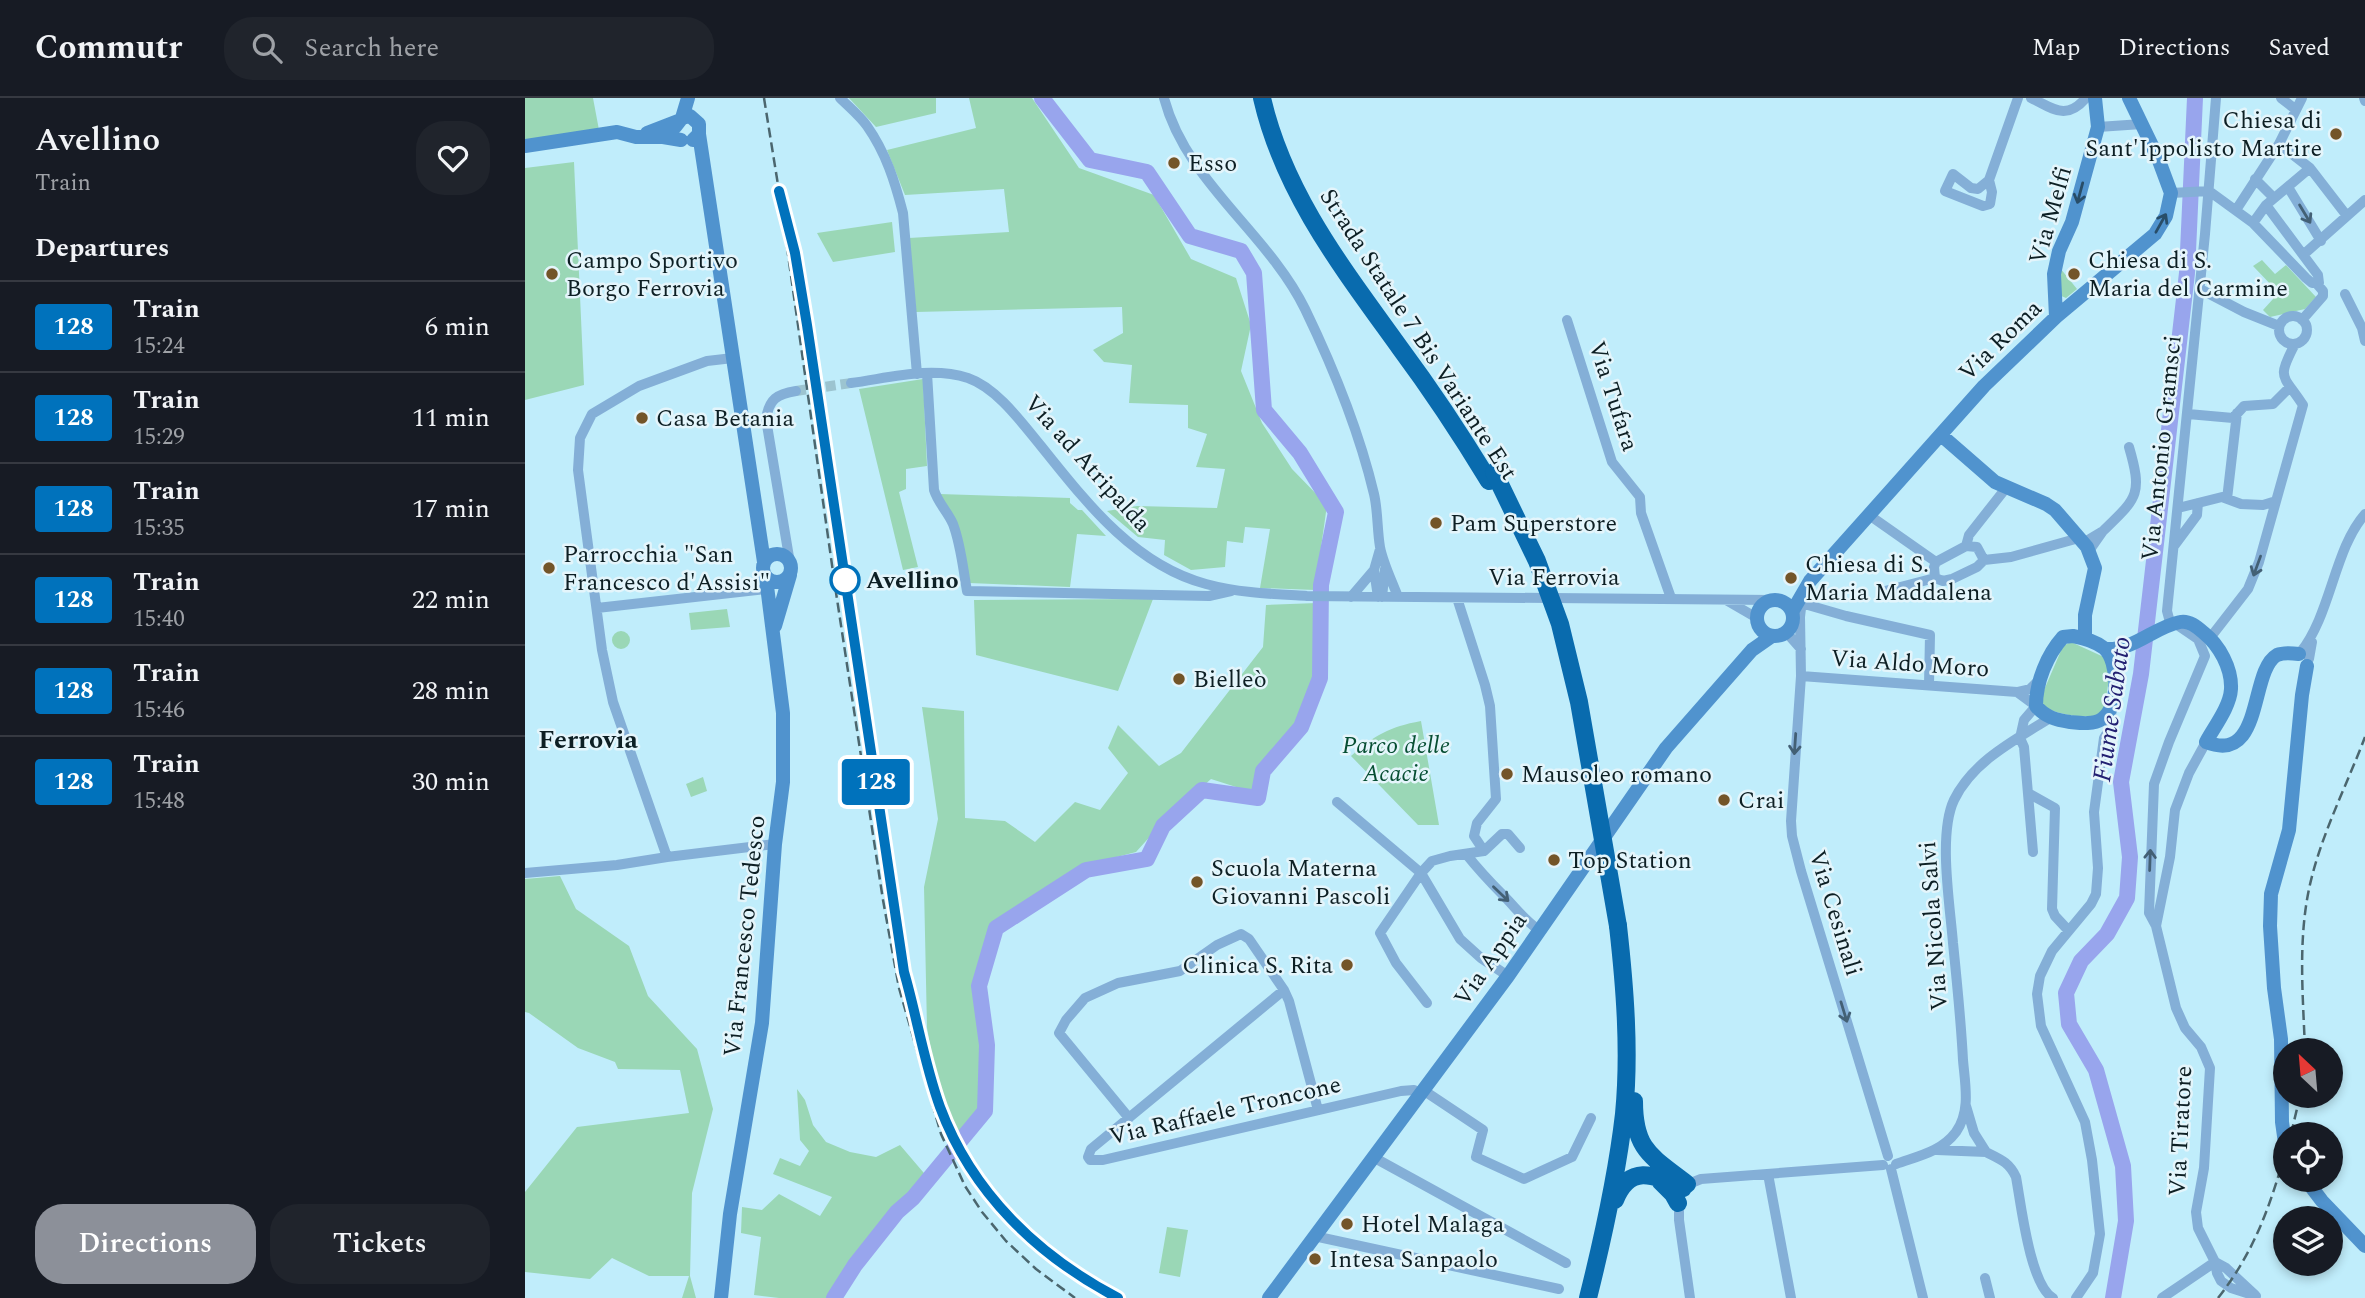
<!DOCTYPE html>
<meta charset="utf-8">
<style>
:root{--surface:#171b24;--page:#20242c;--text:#f1f3f6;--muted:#9ea1a6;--line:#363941;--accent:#8c9099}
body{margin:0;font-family:Spectral,serif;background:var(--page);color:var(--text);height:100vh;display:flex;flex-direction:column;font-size:26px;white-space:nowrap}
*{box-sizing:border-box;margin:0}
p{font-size:23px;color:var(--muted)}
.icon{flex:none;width:38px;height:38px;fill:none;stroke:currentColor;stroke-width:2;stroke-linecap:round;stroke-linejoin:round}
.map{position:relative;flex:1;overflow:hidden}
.drawer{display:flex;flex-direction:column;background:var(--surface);width:525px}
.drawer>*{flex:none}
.badge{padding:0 14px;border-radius:5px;font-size:24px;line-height:46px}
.needle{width:46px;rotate:334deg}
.tools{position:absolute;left:1748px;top:940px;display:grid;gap:14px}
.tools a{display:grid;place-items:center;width:70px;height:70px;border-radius:50%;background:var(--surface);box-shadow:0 4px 10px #0003;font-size:35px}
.map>.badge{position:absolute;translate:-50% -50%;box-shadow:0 0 0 4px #fff}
h2{padding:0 35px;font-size:26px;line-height:63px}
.round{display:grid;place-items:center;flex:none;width:74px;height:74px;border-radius:28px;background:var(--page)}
.headline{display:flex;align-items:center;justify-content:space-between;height:119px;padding:0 35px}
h1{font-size:33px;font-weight:600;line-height:52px}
.button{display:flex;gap:14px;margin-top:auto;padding:14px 35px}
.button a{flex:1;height:80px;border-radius:28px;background:var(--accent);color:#fff;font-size:28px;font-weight:600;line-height:80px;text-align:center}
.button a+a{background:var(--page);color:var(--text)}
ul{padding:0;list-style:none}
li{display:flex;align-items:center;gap:21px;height:91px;padding:0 35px;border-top:2px solid var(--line)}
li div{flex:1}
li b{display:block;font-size:26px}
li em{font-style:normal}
li .badge{min-width:77px;font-weight:700;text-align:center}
header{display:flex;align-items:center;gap:42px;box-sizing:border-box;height:98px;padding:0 35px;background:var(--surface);border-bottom:2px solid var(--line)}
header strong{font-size:33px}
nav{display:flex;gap:38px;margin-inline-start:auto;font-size:24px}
.search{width:490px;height:63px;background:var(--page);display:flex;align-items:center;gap:18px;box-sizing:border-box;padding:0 24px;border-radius:28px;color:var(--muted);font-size:26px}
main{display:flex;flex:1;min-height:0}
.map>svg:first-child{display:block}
.green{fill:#9ad7b6}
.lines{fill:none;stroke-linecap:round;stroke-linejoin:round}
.river{stroke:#98a5ed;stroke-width:16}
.street-tunnel{stroke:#9cc4d0;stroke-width:10;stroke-dasharray:10 5;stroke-linecap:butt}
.street{stroke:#84afd7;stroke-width:10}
.secondary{stroke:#5093ce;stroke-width:14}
.highway{stroke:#096bae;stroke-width:18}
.rail{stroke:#4b666e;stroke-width:2.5;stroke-dasharray:10 5;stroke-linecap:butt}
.highway-bridge{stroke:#096bae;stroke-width:18}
.oneway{stroke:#284d68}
.oneway2{stroke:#436075}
.line-casing{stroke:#fff;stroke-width:16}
.line{stroke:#0072bc;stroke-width:10}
.poi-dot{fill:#735529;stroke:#e4f5fb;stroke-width:2.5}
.stop-dot{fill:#fff;stroke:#0072bc;stroke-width:3.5}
.labels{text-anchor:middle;stroke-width:5;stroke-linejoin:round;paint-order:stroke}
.poi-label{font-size:24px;fill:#0d1f24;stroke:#e4f5fb;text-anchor:start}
.street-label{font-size:24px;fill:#0d1f24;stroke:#e4f5fb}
.stop-label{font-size:24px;font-weight:bold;fill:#0d1f24;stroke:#e4f5fb;text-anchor:start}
.park-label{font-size:24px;font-style:italic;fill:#064e32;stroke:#e4f5fb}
.water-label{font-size:26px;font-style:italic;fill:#232072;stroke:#e4f5fb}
.neighbourhood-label{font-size:26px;font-weight:bold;fill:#0d1f24;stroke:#e4f5fb}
</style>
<header>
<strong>Commutr</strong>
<div class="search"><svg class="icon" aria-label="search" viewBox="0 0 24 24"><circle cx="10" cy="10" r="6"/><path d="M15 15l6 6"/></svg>Search here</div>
<nav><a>Map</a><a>Directions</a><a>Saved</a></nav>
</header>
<main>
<section class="drawer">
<div class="headline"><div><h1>Avellino</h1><p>Train</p></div><a class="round"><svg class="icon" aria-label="heart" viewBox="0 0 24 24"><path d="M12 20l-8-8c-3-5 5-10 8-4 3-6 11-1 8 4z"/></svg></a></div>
<h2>Departures</h2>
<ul>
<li><span class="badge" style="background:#0072bc;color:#fff">128</span><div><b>Train</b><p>15:24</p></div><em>6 min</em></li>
<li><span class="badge" style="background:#0072bc;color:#fff">128</span><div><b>Train</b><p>15:29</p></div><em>11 min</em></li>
<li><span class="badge" style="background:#0072bc;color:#fff">128</span><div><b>Train</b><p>15:35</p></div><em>17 min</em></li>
<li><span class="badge" style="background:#0072bc;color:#fff">128</span><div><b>Train</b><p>15:40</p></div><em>22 min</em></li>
<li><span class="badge" style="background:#0072bc;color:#fff">128</span><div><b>Train</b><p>15:46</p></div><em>28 min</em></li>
<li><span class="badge" style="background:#0072bc;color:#fff">128</span><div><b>Train</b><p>15:48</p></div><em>30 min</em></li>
</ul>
<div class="button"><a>Directions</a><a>Tickets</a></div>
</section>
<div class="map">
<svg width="1840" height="1200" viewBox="0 0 1840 1200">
<rect width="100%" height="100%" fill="#c0edfb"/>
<path class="green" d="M 0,0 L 68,0 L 74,32 L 0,43 Z
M 324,0 L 411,0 L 411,15 L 351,29 Z
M 444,0 L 507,0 L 554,70 L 629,97 L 666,161 L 711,180 L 726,227 L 716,273 L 737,325 L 767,371 L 802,407 L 790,492 L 735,490 L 745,431 L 720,429 L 718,445 L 702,443 L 700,469 L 666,472 L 639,457 L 640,442 L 613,439 L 582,413 L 612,408 L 692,410 L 700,371 L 671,369 L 682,336 L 663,330 L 663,307 L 604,305 L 607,267 L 579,264 L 568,252 L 598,235 L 597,209 L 391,214 L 384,140 L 484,134 L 479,91 L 380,97 L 362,52 L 451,30 Z
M 49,64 L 59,287 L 0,302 L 0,70 Z
M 367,124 L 370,154 L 308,164 L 292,135 Z
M 1737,162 L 1750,176 L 1761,167 L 1791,199 L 1780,211 L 1745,219 L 1738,212 L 1748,201 L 1750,191 L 1728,168 Z
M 1535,170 L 1552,191 L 1541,200 L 1534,197 Z
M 398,281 L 402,368 L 381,371 L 381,391 L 374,394 L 393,469 L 378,472 L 334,291 Z
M 414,396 L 545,400 L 545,405 L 553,412 L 557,412 L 581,438 L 552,436 L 545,489 L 444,485 Z
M 628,501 L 593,593 L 451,557 L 449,502 Z
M 792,505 L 791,578 L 775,625 L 736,671 L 730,695 L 686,681 L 639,723 L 611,754 L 561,767 L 471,827 L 453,885 L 458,937 L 457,1010 L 432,1043 L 413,991 L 402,930 L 399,789 L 413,721 L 397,609 L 439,613 L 440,720 L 480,723 L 510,744 L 550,704 L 575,712 L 603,675 L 583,650 L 593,627 L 634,668 L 656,655 L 738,549 L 741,507 Z
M 202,511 L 205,529 L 166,532 L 164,515 Z
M87 542a9 9 0 1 1 18 0a9 9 0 1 1-18 0Z
M 1546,544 L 1581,560 L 1586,566 L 1579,615 C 1563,623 1528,616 1513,606 L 1538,548 Z
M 896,623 L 914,727 L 893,727 L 826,658 C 850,637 864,629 896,623 Z
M 178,679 L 182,693 L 166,699 L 161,686 Z
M 35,778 L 51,811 L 104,848 L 123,898 L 172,951 L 188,1011 L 167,1095 L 165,1178 L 171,1200 L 157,1200 L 164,1178 L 124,1178 L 87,1160 L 65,1181 L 0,1174 L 0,1094 L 52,1029 L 164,1015 L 155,972 L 93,971 L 90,964 L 53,950 L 4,915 L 0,914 L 0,781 Z
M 272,991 L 280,1002 L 288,1027 L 301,1044 L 325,1054 L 351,1059 L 375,1047 L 404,1081 C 393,1094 381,1104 370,1116 C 347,1143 327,1171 309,1200 L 254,1200 L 229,1197 L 236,1139 L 216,1135 L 217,1109 L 237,1112 L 254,1096 L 295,1118 L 307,1099 L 248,1076 L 255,1060 L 275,1068 L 284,1053 L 275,1042 Z
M 642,1129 L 663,1132 L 655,1179 L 634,1175 Z"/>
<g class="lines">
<path class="river" d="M 309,1200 L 330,1167 L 372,1114 L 388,1100 L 460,1013 L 462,947 L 454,888 L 471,830 L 561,772 L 622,761 L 638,728 L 677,692 L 733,700 L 738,673 L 776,629 L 795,580 L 796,487 L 811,414 L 775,355 L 739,312 L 729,175 L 716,153 L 665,138 L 622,74 L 565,62 L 517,0
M 1588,1200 L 1601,1123 L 1598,1068 L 1571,972 L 1544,926 L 1541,895 L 1556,863 L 1582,836 L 1602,800 L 1605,759 L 1596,684 L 1616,576 L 1662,175 L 1670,0"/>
<path class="street-tunnel" d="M 271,293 L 326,285"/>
<path class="street" d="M 315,0 C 324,9 335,18 342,28 C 361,55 370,84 378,115 L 392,276
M 639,0 C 661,84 743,135 780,211 C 808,269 834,333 849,396 C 853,413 852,431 855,449 C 858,465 867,483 873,499
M 1506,0 C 1529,11 1541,23 1561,0
M 1756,0 L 1770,11
M 1839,0 L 1840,3
M 1573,29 L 1617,26
M 1754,46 L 1785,70 L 1822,118
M 1730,81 L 1749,100
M 1464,82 L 1467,94 L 1465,106 L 1458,108 L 1420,93 L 1428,76 L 1446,90 L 1453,91 L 1464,82 L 1493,0
M 1763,89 L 1796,143
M 1646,95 L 1684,93 L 1728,125 L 1781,180 L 1787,185 L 1794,185 L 1793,177 L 1741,107 L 1728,125
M 1741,107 L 1785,70
M 1711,112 L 1754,46 L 1777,0
M 1778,157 L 1840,102
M 1675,191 L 1719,214 L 1754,228
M 1820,196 L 1837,230 L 1840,243
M1754 232a14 14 0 1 1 28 0a14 14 0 1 1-28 0Z
M 1042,222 L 1087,364 L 1115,399 L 1116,415 L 1146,500
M 1777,222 L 1798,198 L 1798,193 L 1792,186
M 402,275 L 409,392 C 413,405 423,414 428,426 C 436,447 438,471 442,493 L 684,498 L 706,493
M 326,285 C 364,280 405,268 443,280 C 472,290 497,325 516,348 C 561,404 609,467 681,486 C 714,495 748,496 782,498 L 1248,502
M 1663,316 L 1708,320 L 1719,308 L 1748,306 L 1764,290
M 1702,401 L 1712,315
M 1653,410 L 1697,399 L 1716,406 L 1738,407 L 1751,403
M 1344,417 L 1411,464
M 1578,433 C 1612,400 1618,397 1604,349
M 1558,445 L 1578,433 L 1564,453
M 1441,448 L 1444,437 L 1481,390
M 1649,448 L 1672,417 L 1673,405
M 265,465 L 241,321 C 244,301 252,296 271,293
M 1410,480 L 1409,469 L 1411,464 L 1441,448 L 1452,449 L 1459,462
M 1360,493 L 1410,480 L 1418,483 L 1427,481 L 1452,469 L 1459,462 L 1486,459 L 1554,440
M 826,499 L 849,472
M 853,499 L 849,472 L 855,451
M 857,499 L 860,471
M 932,500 L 960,587 L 965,608 L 971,701 L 952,725 L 949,738 L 959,753
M 1201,502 L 1232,520
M 1277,502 L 1275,519 L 1276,578 L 1266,723 L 1267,738 L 1276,773 L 1363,1058
M 1276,505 L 1321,518 L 1405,537 L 1404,587
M 72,510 L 241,491
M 1646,528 L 1642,513 L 1680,136 L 1691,0
M 1261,534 L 1276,551
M 1685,540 L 1723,491 L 1734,464 L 1778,307 C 1758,276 1751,282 1770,246
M 1775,555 C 1806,517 1809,451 1840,416
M 1784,561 L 1787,544
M 1276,578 L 1492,594 L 1505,591 L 1515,581
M 1492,594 L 1511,608 L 1499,622 L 1495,640
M 1495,640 L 1499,649 L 1508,754
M 1681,644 L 1664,675 L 1650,712 L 1645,759 L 1631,828 L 1651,910 L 1660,930 L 1676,949 L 1685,970 L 1679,1070 L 1671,1114 L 1673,1130 L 1690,1164 L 1692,1175 L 1696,1183 L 1706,1190 L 1731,1198
M 1503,695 L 1530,710 L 1527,811 L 1530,818 L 1543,832
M 812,704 L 896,775 L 935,841 L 956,860 L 983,878
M 941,756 C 953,771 965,784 978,797 C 991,810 999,822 1014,832
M 142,759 L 88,604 L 77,552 L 53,372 L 55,340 L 67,316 L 114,288 L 182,263 L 208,260
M 0,775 L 92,767 L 142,759 L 250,746
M 1631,828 L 1624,815 L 1629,686 L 1644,644 L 1680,558 L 1673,541 L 1651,526
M 759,892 L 566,1051 L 563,1059 L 565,1062 L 578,1062 L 876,993 L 889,992 L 895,996
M 902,905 L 871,865 L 855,835 L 896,775 L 907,763 L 925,758 L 959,753 L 977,736 L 983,736 L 995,750
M 898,992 L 958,1032 L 951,1059 L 999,1081 L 1047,1059 L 1066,1020
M 604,1020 L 534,935 L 541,922 L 560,900 L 593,885 L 655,873 L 692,847 L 716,836 L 724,841 L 759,892 L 764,903 L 793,1012
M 1412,1052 L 1461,1054 L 1449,1035 L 1441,1008
M 1461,1054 C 1475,1061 1484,1064 1491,1079 C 1496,1106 1505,1187 1528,1200
M 848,1059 L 1041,1165
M 1371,1066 C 1393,1058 1416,1054 1431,1034 C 1446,1013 1440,986 1438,962 C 1436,923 1432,884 1428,845 C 1425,807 1413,736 1429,702 C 1448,663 1490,642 1525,620
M 1366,1071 L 1398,1200
M 1243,1076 L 1266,1200
M 1161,1087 L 1176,1081 L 1358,1067
M 1154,1103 L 1154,1122 L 1165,1200
M 789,1138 L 1034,1191
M 1690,1164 L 1701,1170 L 1730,1197
M 1460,1180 L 1465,1200
M 1551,1200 L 1568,1175 L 1575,1136 L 1567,1062 L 1560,1024 L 1516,928 L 1512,896 L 1515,878 L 1527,853 L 1566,806 L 1571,796 L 1573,770 L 1569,714 L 1579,640 L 1585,630 L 1587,609
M 1637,1200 L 1690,1164"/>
<path class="secondary" d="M 157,20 L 165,18 L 174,26 L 174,36 L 168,42
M 150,29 L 157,20 L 163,0
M 122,35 L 153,23
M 174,36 L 239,464
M 0,48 L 92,34 L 111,39 L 138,39 L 156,42
M 1531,219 L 1529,176 L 1534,153 L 1547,124 L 1573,29 L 1570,0
M 1416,337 L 1470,384 L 1521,406 L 1530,412 L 1562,449 L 1570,470 L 1560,517 L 1560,540
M238 470a14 14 0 1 1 28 0a14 14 0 1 1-28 0Z
M1232 520a18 18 0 1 1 36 0a18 18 0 1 1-36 0Z
M 1267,514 L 1285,483 L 1459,288 L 1531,219 L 1630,136 L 1641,118 L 1646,95 L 1633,60 L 1604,0
M 250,528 L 265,477
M 1548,538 C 1559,540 1570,543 1579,550 C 1594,563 1595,609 1577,621 C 1568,627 1555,625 1545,624 C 1531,622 1520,619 1511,608 C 1511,584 1522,557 1538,539 Z
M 1580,551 C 1609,553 1629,529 1655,524 C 1664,522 1672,529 1679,535 C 1694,547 1707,570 1706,591 C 1705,609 1689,629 1681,644 C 1739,667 1724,573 1752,557 C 1759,554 1767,555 1774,556
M 1760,1045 L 1757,1024 L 1756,941 L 1749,890 L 1745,828 L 1746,796 L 1764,732 L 1777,597 L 1782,568
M 1781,1082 L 1797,1103 L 1840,1148
M 196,1200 L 205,1116 L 237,925 L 250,746 L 258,684 L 258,615 L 241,480
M 744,1200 L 983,878 L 1141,650 L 1227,552 L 1247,538"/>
<path class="highway" d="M 737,0 C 759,96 819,172 875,250 C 907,293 936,337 964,383
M 1109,1003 C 1109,1052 1126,1058 1162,1086
M 1135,1083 L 1148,1096 L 1153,1105
M 1090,1102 C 1105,1065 1129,1077 1158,1090
M 1063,1200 C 1078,1140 1092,1077 1099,1016 C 1105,954 1100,890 1093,828"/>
<path class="rail" d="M 239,0 L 254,93 L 310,488 L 358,802 L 374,890 L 416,1036 L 440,1088 L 457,1114 L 481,1143 L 511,1171 L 550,1200
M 310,414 L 335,580
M 1780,952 C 1778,898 1773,844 1784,791 C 1795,739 1821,689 1840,639
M 419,1019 C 452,1100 516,1160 593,1200
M 1766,1036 L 1775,998
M 1693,1200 C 1729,1154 1744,1111 1760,1056"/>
<path class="highway-bridge" d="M 969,374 L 1012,463 L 1035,526 L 1054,604 L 1093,828"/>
</g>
<defs><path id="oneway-shaft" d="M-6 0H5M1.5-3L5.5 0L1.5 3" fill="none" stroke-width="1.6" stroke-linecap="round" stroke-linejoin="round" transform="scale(1.75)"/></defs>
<g class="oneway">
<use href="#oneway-shaft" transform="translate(1555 95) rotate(105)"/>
<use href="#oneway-shaft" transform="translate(1636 125) rotate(-61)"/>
</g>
<g class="oneway2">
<use href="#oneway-shaft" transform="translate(1780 116) rotate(59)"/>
<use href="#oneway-shaft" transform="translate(1732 468) rotate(110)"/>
<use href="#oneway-shaft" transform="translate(1270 646) rotate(94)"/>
<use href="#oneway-shaft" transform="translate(1625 762) rotate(-88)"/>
<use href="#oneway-shaft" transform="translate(976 796) rotate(44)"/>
<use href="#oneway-shaft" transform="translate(1319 914) rotate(73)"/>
</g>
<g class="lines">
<g class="line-casing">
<path id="line" d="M 254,93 L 270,155 L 282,227 L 379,874 C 392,919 399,965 415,1009 C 447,1095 513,1158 593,1200"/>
</g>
<use href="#line" class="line"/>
</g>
<g class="poi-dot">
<circle cx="1811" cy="36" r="7"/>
<circle cx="649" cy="65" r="7"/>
<circle cx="27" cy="176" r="7"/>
<circle cx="1549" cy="176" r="7"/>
<circle cx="117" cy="320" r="7"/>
<circle cx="911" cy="425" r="7"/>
<circle cx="24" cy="470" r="7"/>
<circle cx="1266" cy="480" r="7"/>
<circle cx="654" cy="581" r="7"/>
<circle cx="982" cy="676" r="7"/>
<circle cx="1199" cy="702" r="7"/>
<circle cx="1029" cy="762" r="7"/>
<circle cx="672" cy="784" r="7"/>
<circle cx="822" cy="867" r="7"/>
<circle cx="822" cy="1126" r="7"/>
<circle cx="790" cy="1161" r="7"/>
</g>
<circle class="stop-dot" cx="320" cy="482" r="14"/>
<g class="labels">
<g class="poi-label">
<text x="1797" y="30" text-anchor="end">Chiesa di<tspan x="1797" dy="28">Sant'Ippolisto Martire</tspan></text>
<text x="663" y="73">Esso</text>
<text x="41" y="170">Campo Sportivo<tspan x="41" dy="28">Borgo Ferrovia</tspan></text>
<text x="1563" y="170">Chiesa di S.<tspan x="1563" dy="28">Maria del Carmine</tspan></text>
<text x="131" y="328">Casa Betania</text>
<text x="925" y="433">Pam Superstore</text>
<text x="38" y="464">Parrocchia "San<tspan x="38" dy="28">Francesco d'Assisi"</tspan></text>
<text x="1280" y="474">Chiesa di S.<tspan x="1280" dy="28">Maria Maddalena</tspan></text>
<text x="668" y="589">Bielleò</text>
<text x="996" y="684">Mausoleo romano</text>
<text x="1213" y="710">Crai</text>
<text x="1043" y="770">Top Station</text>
<text x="686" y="778">Scuola Materna<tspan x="686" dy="28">Giovanni Pascoli</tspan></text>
<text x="808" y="875" text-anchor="end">Clinica S. Rita</text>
<text x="836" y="1134">Hotel Malaga</text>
<text x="804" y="1169">Intesa Sanpaolo</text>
</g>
<g class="street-label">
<text transform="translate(1525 117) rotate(-74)" y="8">Via Melfi</text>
<text transform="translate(894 236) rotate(57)" y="8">Strada Statale 7 Bis Variante Est</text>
<text transform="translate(1475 242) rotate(-44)" y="8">Via Roma</text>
<text transform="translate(1089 298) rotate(72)" y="8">Via Tufara</text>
<text transform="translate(1636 350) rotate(-84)" y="8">Via Antonio Gramsci</text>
<text transform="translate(563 365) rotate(48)" y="8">Via ad Atripalda</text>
<text x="1029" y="487">Via Ferrovia</text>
<text transform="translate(1385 565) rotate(4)" y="8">Via Aldo Moro</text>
<text transform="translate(1311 815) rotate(73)" y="8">Via Cesinali</text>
<text transform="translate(1408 828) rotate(-94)" y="8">Via Nicola Salvi</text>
<text transform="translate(219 838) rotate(-84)" y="8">Via Francesco Tedesco</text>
<text transform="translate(965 861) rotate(-55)" y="8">Via Appia</text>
<text transform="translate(700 1012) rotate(-13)" y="8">Via Raffaele Troncone</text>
<text transform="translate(1655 1033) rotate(-87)" y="8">Via Tiratore</text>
</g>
<g class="stop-label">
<text x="341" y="490">Avellino</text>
</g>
<g class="park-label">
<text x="871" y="655">Parco delle<tspan x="871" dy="28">Acacie</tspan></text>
</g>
<g class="water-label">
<text transform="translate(1586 611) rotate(-82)" y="9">Fiume Sabato</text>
</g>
<g class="neighbourhood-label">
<text x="63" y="650">Ferrovia</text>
</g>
</g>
</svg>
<div class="tools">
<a><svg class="needle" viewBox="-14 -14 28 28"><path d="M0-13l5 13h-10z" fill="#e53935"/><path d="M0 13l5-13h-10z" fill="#9ea1a6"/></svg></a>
<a><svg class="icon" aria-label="locate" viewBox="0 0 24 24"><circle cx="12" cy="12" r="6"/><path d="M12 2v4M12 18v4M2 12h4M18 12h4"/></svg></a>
<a><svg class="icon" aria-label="layers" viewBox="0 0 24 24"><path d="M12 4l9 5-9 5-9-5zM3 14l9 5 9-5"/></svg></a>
</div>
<b class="badge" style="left:351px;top:684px;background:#0072bc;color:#fff">128</b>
</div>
</main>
